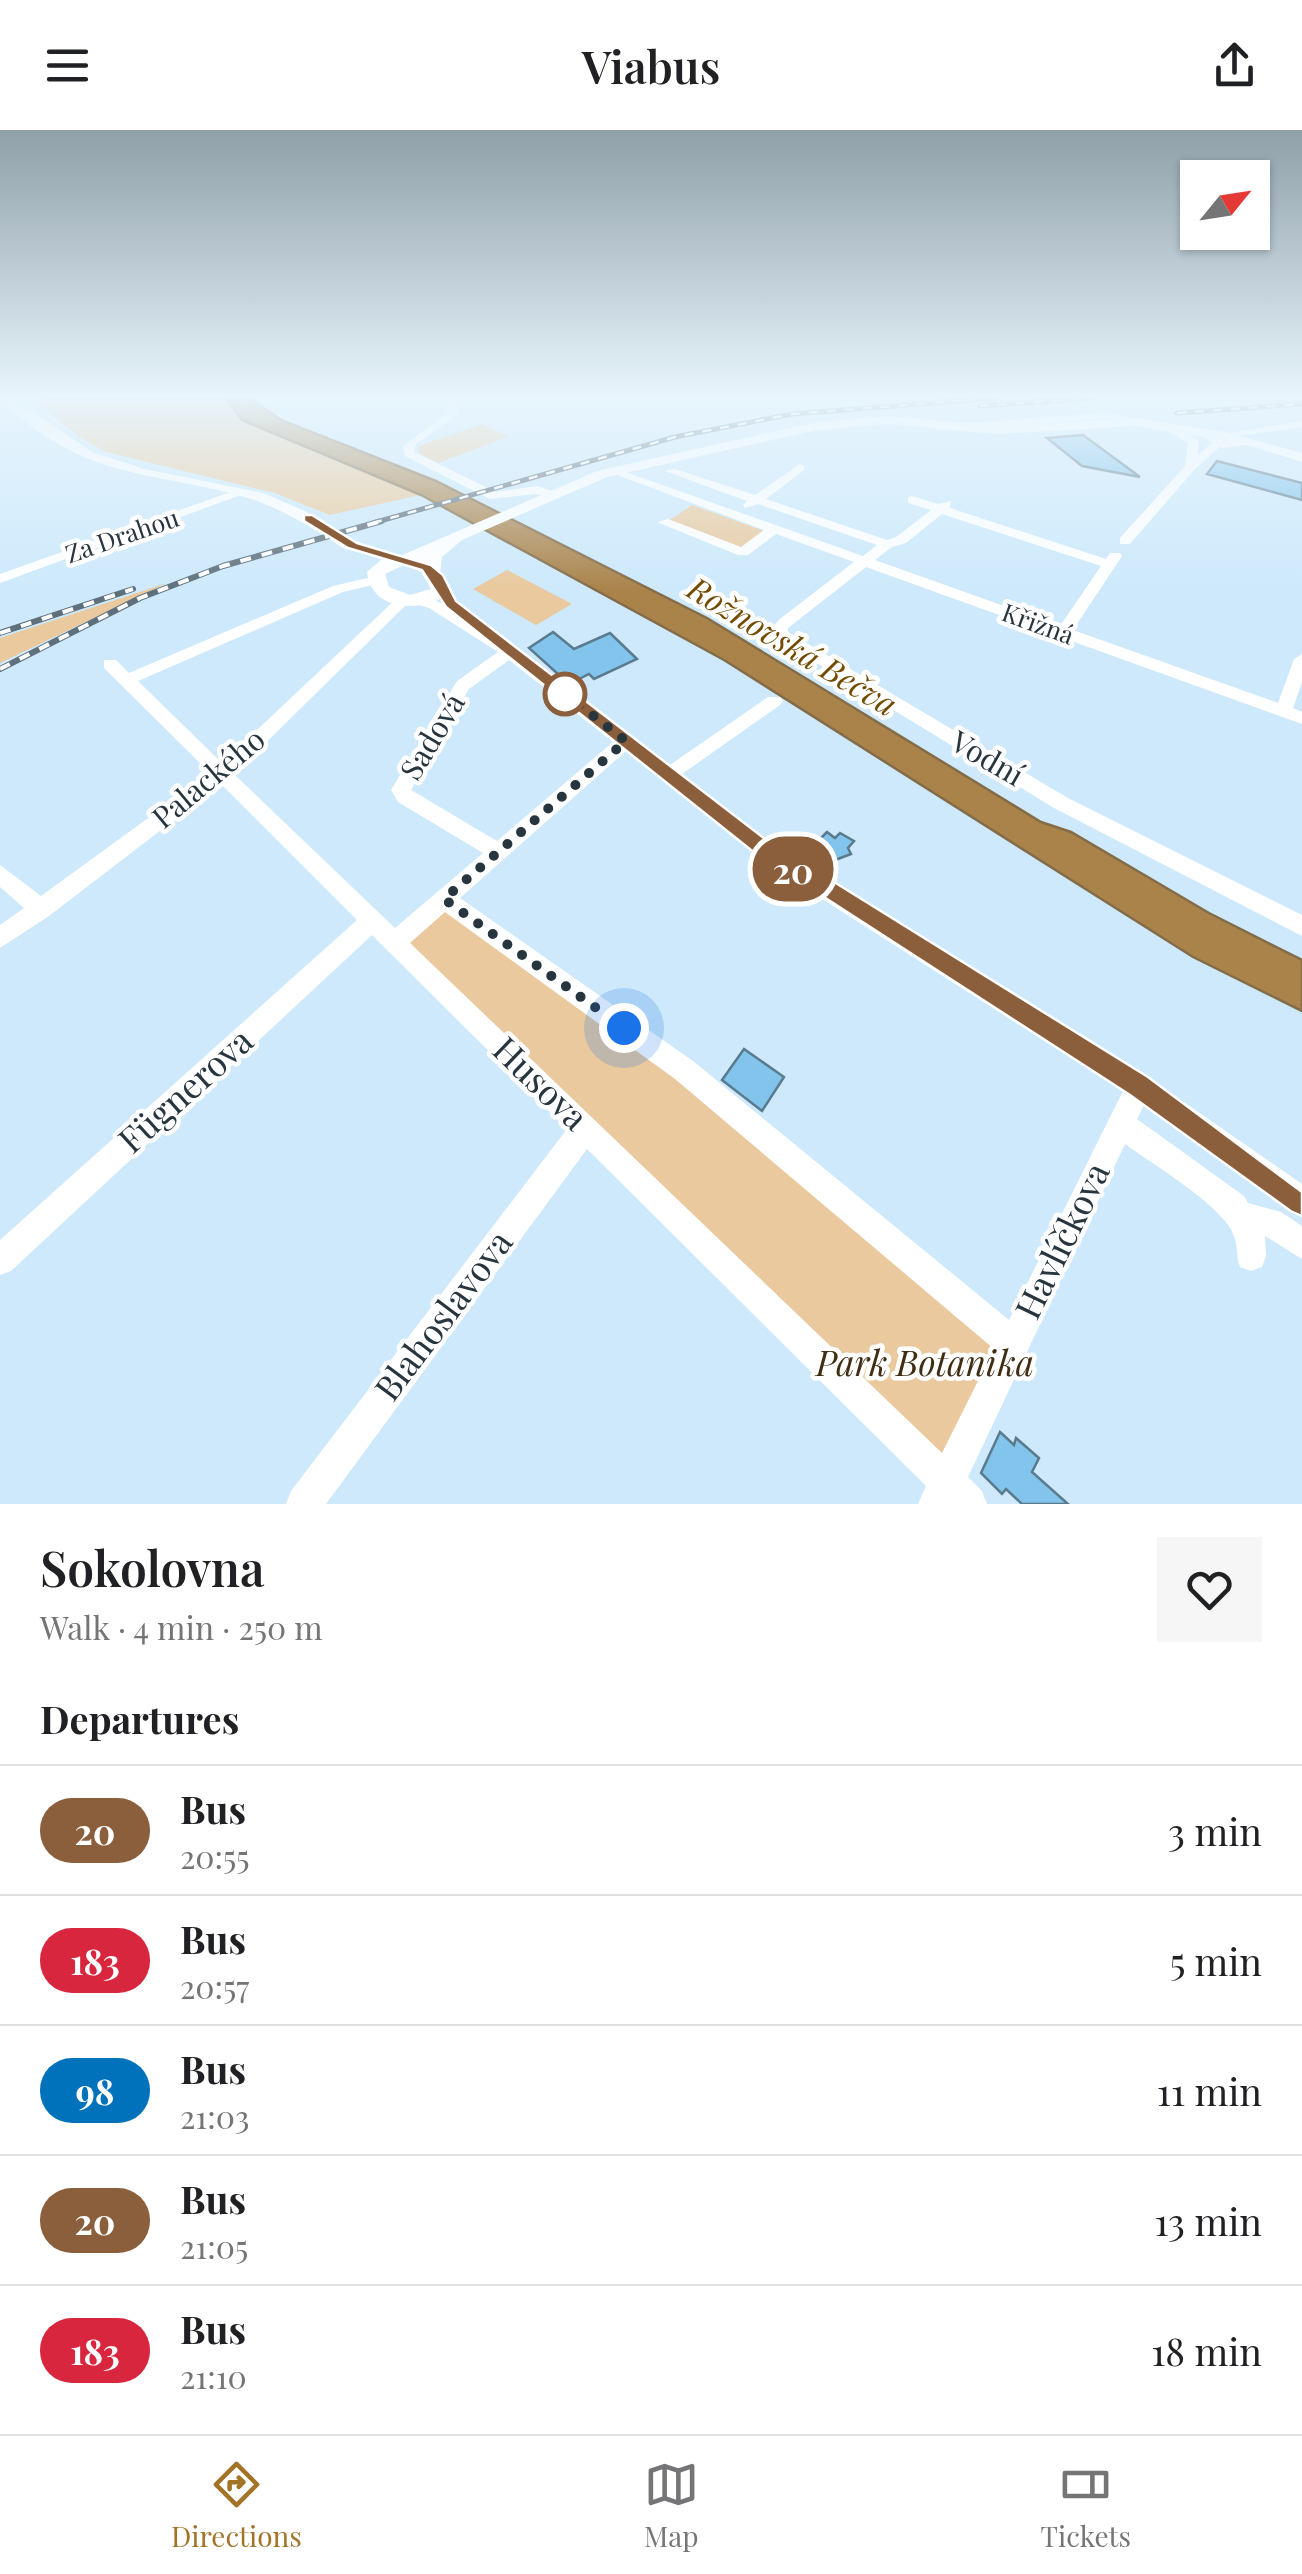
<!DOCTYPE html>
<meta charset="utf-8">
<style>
:root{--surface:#fff;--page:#f6f6f6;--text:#202124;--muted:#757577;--line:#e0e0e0;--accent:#a37428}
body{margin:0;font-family:"Playfair Display",serif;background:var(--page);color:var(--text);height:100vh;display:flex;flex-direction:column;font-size:38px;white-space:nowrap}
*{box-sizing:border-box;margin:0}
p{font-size:32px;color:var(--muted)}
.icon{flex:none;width:55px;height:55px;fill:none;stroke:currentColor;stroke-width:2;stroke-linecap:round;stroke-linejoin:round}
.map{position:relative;height:1374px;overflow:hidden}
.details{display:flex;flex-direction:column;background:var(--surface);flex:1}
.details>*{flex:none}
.badge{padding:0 20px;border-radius:32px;font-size:35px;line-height:65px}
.needle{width:65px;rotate:60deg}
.buttons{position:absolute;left:1180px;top:30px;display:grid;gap:20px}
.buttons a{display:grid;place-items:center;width:90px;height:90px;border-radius:0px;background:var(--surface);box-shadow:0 2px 8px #0004;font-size:50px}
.you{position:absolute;width:50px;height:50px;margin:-25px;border:8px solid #fff;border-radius:50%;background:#1a73e8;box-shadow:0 0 0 15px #1a73e833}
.map>.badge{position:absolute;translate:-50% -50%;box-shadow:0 0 0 5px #fff}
h2{padding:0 40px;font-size:38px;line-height:90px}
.round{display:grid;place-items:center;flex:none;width:105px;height:105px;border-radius:0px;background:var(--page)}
.head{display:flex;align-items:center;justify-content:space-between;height:170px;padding:0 40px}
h1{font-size:48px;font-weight:600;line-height:75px}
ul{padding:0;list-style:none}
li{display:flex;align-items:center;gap:30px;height:130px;padding:0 40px;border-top:2px solid var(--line)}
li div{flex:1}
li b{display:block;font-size:38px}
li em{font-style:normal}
li .badge{min-width:110px;font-weight:700;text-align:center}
header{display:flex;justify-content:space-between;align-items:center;height:130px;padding:0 40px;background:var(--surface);font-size:45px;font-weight:600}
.menu{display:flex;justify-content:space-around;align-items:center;height:140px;border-top:2px solid var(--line);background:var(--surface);font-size:28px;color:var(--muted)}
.menu a{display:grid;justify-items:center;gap:5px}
.menu .current{color:var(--accent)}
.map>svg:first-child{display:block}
.green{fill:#e9c99d}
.water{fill:#aa834b;stroke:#836c47;stroke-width:2.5}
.building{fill:#82c4ec;stroke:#5a7a8e;stroke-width:2.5}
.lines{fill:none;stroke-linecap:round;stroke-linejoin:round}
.minor{fill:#fff;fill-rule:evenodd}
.major{fill:#fff;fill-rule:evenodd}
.rail-far1-casing{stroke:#5e707c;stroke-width:5}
.rail-casing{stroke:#5e707c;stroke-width:6}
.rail-far1{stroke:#fff;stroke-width:2.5;stroke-dasharray:9;stroke-linecap:butt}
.rail{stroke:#fff;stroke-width:4;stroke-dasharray:11;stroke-linecap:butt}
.line{fill:#8b5e3c;stroke:#fff;stroke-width:2.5}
.walk{stroke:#27353e;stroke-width:10;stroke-dasharray:0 18}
.stop-dot{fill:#fff;stroke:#8b5e3c;stroke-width:5}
.labels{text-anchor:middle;stroke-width:9;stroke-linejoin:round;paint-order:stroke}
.far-street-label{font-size:25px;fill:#27353e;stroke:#fff}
.street-label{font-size:30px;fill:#27353e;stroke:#fff}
.water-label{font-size:32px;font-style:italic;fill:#724b00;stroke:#fff}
.near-street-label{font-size:35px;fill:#27353e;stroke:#fff}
.near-park-label{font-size:35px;font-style:italic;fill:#402e14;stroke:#fff}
</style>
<header><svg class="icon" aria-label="menu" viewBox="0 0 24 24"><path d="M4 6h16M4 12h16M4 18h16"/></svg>Viabus<svg class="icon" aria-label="share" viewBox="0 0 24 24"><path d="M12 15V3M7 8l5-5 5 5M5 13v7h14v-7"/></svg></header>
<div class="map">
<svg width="1302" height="1374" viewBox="0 0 1302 1374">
<rect width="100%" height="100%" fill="#cde9fb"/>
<path class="green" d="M 46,268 L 226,268 C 241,299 382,348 421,365 L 330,385 L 275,363 L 106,322 L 78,306 L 39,274 Z
M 482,294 L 508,307 L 438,333 L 420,324 L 418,316 Z
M 692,375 L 767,402 L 742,420 L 667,392 Z
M 507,440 L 572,474 L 536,495 L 473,459 Z
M 167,453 L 0,533 L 0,508 Z
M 444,769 L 684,940 L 1011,1218 L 946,1350 L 395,812 Z"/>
<path class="water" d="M 226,268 L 250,268 L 281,290 L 436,351 L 707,488 L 1041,692 L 1071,702 L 1209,783 L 1302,830 L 1302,881 L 1193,827 L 724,530 L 421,365 L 242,290 Z"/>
<path class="building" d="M 1083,305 L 1140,347 L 1082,336 L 1047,308 Z
M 1217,331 L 1302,353 L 1302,370 L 1207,344 Z
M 553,502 L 574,519 L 610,503 L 637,529 L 594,549 L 589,544 L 569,554 L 529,518 Z
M 827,702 L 835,708 L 840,703 L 854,711 L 848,718 L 851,724 L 830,732 L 819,724 L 824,719 L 816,713 Z
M 744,919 L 784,947 L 762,981 L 722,950 Z
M 1000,1302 L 1014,1315 L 1016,1308 L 1039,1328 L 1032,1342 L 1068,1374 L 1022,1374 L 1006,1359 L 1002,1364 L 981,1343 Z"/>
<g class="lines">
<path class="minor" d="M 449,268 L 459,268 L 457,285 L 416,314 L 414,322 L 496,362 L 537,356 L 555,362 L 555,368 L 536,364 L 490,369 L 405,326 L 403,316 L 447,284 Z
M 1110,282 L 1139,292 L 1134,295 L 1110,288 L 959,300 L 954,297 L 959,294 Z
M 1302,291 L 1302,297 L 1230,307 L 1225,304 Z
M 1159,292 L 1167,292 L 1198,310 L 1198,325 L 1214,311 L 1224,313 L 1195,339 L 1130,414 L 1120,414 L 1120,408 L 1185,336 L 1188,313 L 1159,296 Z
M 800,334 L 804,336 L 804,340 L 766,369 L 887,410 L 896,407 L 931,380 L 908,373 L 908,367 L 912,366 L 938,374 L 951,371 L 950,378 L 1106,429 L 1110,423 L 1120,423 L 1122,426 L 1073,500 L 1278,573 L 1294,529 L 1302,524 L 1302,552 L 1293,578 L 1302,582 L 1302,594 L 866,437 L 788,498 L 788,502 L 1068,668 L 1302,785 L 1302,806 L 1054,678 L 774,507 L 772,497 L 781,488 L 854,432 L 776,404 L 748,425 L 738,425 L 657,392 L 668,389 L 741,417 L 764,400 L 607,341 L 617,339 L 863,426 L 877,415 L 758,374 L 745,378 L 743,375 L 747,371 L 665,341 L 675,339 L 755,365 ZM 942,384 L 1101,436 L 1060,496 L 875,430 L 892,417 L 906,413 Z
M 239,359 L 249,362 L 0,453 L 0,444 Z
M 376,446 L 381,447 L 381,453 L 343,462 L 138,551 L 222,633 L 397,468 L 433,470 L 444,474 L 434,458 L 441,454 L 446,455 L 457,471 L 503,510 L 670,635 L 768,567 L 780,567 L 783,571 L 780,575 L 682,644 L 797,732 L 1148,947 L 1302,1054 L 1302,1087 L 1144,975 L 1137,989 L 1244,1066 L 1248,1073 L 1281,1082 L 1302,1096 L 1302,1129 L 1265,1106 L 1266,1126 L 1262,1137 L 1251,1141 L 1240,1137 C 1236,1126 1238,1116 1234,1106 C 1226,1078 1151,1033 1125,1014 L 968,1347 L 982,1361 L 987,1374 L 918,1374 L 926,1356 L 587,1019 L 326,1374 L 286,1374 L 291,1361 L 567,999 L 372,805 L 11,1141 L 0,1145 L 0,1110 L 357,790 L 221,654 L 49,786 L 0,818 L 0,795 L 24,778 L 0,757 L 0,735 L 41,766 L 210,643 L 104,538 L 104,530 L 116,530 L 129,543 L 333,456 ZM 409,472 L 429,478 L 498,522 L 457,551 L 391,660 L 398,672 L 483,723 L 395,798 L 234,644 ZM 509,530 L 613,612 L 497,711 L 411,660 L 469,559 ZM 626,621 L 783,744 L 1123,961 L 1009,1190 L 693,931 L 460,768 ZM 445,782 L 675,949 L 994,1219 L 942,1323 L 410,813 Z"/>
<path class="major" d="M 0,268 L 13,268 L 92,322 L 144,339 L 263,363 L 305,381 L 360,416 L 346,420 C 316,400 285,380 251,369 C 173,344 104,351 34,298 C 23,289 8,279 0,268 Z
M 889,286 L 997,296 L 1134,288 L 1225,302 L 1302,323 L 1302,332 L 1247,315 L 1222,318 L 1203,307 L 1134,296 L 997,304 L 889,294 L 817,300 L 607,347 L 462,410 L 442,427 L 440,443 L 450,455 L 446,466 C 419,482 372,482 367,442 L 381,430 L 400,426 L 597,341 L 817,292 ZM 404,435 L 421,442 L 431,459 L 410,465 L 389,457 L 385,444 Z"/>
<g class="rail-far1-casing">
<path id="rail-far1" d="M 980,276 L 1093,268
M 1177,283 L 1302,274
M 373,393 L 675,307 L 792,284 L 996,268"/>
</g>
<g class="rail-casing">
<path id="rail" d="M 0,503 L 133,459
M 0,539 L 140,468 L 223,436 L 382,391"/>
</g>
<use href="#rail-far1" class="rail-far1"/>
<use href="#rail" class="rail"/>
</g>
<linearGradient id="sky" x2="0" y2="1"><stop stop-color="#8fa0a9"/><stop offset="0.58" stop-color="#e8f5fd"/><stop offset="1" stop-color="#e8f5fd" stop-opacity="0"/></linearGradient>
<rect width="1302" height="460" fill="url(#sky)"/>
<path class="line" d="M 304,385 L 312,385 L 357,413 L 431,435 L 443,445 L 456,471 L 765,709 L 1148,947 L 1302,1062 L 1302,1086 L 1292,1082 L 1130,965 L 751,720 L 446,477 L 422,440 L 348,418 L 304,391 Z"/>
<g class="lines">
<path class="walk" d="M 565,564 L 626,611 L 444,769 L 624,898"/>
</g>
<circle class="stop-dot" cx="565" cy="564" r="20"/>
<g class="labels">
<g class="far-street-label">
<text transform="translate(122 406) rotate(-19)" y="9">Za Drahou</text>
<text transform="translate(1038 494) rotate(20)" y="9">Křižná</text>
</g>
<g class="street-label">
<text transform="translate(433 607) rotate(-59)" y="10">Sadová</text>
<text transform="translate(987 629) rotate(30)" y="10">Vodní</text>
<text transform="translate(209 649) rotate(-40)" y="10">Palackého</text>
</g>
<g class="water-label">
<text transform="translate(792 517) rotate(31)" y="11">Rožnovská Bečva</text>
</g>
<g class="near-street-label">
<text transform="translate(540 954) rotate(44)" y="12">Husova</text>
<text transform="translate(186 961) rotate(-42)" y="12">Fügnerova</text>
<text transform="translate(1063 1111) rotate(-64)" y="12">Havlíčkova</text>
<text transform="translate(444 1186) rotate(-53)" y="12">Blahoslavova</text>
</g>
<g class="near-park-label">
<text x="925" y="1246">Park Botanika</text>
</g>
</g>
</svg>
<div class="buttons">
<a><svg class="needle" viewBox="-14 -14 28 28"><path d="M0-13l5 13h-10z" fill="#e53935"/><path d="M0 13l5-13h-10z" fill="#757577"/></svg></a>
</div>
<div class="you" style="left:624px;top:898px"></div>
<b class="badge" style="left:793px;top:739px;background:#8b5e3c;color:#fff">20</b>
</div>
<section class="details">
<div class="head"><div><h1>Sokolovna</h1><p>Walk · 4 min · 250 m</p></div><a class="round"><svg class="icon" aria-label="heart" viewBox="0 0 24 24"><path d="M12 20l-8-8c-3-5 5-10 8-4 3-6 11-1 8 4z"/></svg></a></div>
<h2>Departures</h2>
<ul>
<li><span class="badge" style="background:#8b5e3c;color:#fff">20</span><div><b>Bus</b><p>20:55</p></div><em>3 min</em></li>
<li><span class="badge" style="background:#d7263d;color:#fff">183</span><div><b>Bus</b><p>20:57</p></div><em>5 min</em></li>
<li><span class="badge" style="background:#0072bc;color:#fff">98</span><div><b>Bus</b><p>21:03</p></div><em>11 min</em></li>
<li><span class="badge" style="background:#8b5e3c;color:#fff">20</span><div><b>Bus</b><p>21:05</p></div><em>13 min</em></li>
<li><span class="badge" style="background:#d7263d;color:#fff">183</span><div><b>Bus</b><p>21:10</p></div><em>18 min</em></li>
</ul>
</section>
<nav class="menu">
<a class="current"><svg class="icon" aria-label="directions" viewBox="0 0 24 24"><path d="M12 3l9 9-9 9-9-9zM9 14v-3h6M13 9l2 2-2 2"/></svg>Directions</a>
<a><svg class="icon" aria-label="map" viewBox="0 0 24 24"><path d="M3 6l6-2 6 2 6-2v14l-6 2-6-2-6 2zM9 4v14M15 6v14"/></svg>Map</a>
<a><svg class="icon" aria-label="tickets" viewBox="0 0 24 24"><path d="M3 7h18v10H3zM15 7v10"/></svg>Tickets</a>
</nav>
